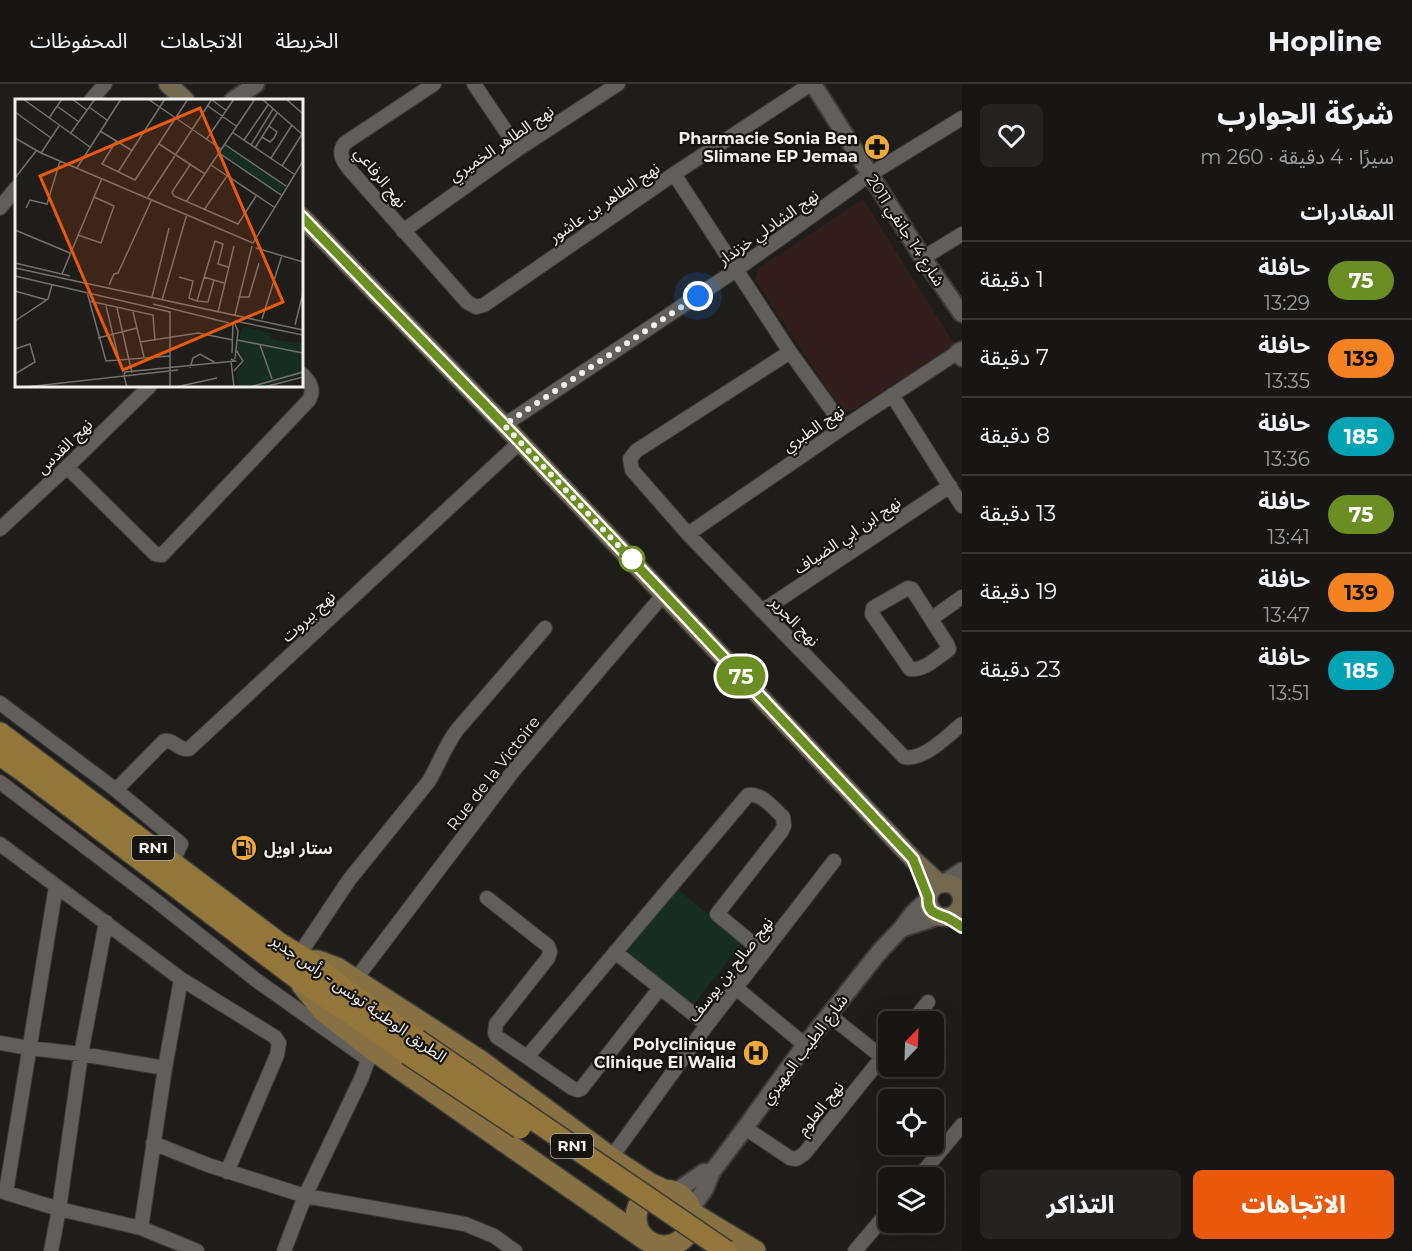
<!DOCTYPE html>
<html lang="ar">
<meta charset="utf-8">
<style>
:root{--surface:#171614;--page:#242322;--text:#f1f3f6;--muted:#9e9fa0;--line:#363534;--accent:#ea580c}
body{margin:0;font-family:Montserrat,"Noto Sans Arabic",sans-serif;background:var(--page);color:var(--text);direction:rtl;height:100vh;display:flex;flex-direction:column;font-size:22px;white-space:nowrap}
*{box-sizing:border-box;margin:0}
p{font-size:20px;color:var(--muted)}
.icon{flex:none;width:33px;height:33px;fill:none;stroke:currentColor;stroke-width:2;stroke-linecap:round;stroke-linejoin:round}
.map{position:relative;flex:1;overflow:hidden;direction:ltr}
.panel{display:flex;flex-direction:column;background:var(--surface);width:450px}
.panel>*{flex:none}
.badge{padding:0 12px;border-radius:20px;font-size:21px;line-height:39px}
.needle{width:39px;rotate:23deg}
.tools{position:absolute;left:878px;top:927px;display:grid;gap:12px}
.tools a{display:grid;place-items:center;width:66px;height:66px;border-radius:9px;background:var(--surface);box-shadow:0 6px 24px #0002,0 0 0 2px var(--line);font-size:30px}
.you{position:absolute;width:30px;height:30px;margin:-15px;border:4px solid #fff;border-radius:50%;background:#1a73e8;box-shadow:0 0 0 9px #1a73e833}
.map>.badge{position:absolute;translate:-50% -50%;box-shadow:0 0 0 3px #fff}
h2{padding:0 18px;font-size:22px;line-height:54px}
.round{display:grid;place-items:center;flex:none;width:63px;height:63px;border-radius:9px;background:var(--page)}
.summary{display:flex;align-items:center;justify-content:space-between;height:102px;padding:0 18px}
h1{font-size:28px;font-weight:800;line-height:45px}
.button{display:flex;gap:12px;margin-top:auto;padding:12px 18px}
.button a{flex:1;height:69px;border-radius:9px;background:var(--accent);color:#fff;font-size:24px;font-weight:800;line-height:69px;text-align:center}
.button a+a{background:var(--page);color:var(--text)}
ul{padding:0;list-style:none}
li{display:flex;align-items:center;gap:18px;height:78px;padding:0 18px;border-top:2px solid var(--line)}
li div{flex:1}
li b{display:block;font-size:22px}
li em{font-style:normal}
li .badge{min-width:66px;font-weight:700;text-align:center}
header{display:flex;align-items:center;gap:36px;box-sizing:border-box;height:84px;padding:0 30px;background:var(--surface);border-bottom:2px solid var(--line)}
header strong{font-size:28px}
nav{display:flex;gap:33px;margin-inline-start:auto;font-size:21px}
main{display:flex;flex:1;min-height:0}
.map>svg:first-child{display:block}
.education{fill:#321f1c}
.green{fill:#162d22}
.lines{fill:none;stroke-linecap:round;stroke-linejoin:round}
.minor-casing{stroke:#3c3b38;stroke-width:16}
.tertiary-casing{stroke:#3c3b38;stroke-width:20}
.secondary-casing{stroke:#3c3b38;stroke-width:21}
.primary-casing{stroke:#3c3b38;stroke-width:24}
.trunk-casing{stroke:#3c3b38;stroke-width:24}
.minor{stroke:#615f5b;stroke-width:14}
.tertiary{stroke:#615f5b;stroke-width:16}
.secondary{stroke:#74684e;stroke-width:18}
.primary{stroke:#877042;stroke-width:21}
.trunk{stroke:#94763a;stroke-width:21}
.trunk-bridge-casing{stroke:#3c3b38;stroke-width:24;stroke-linecap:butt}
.trunk-bridge{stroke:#94763a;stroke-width:21}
.line-casing{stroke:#fff;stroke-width:14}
.line{stroke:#6b8e23;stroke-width:9}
.walk{stroke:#f1f0ed;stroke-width:6;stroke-dasharray:0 10.8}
.stop-dot{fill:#fff;stroke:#6b8e23;stroke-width:3}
.labels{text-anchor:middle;stroke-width:4.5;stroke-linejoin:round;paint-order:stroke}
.shield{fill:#161411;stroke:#afaeab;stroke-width:1.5}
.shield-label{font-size:15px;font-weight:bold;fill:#f1f0ed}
.poi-label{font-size:16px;font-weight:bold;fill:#f1f0ed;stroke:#161411;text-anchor:end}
.street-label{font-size:16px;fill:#f1f0ed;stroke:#161411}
.inset-road{fill:none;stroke:#73716e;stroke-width:1.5}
.view{fill:#e8590c;fill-opacity:0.15;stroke:#e8590c;stroke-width:3}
.inset-edge{fill:none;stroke:#f1f0ed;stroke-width:3}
</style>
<header>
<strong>Hopline</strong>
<nav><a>الخريطة</a><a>الاتجاهات</a><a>المحفوظات</a></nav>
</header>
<main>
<section class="panel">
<div class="summary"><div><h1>شركة الجوارب</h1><p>سيرًا · 4 دقيقة · 260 m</p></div><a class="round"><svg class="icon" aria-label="heart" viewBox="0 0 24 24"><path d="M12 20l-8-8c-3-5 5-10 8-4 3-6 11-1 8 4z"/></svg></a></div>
<h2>المغادرات</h2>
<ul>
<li><span class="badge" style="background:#6b8e23;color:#fff">75</span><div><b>حافلة</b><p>13:29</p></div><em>1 دقيقة</em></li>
<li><span class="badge" style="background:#f58220;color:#111">139</span><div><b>حافلة</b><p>13:35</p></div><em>7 دقيقة</em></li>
<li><span class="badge" style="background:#00a3b4;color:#fff">185</span><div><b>حافلة</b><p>13:36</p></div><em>8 دقيقة</em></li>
<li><span class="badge" style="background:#6b8e23;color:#fff">75</span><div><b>حافلة</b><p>13:41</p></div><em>13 دقيقة</em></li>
<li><span class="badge" style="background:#f58220;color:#111">139</span><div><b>حافلة</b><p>13:47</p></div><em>19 دقيقة</em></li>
<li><span class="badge" style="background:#00a3b4;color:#fff">185</span><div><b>حافلة</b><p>13:51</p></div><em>23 دقيقة</em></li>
</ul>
<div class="button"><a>الاتجاهات</a><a>التذاكر</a></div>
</section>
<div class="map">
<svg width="962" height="1167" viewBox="0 0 962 1167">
<rect width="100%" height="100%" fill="#1f1d1a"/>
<path class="education" d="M 863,115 L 955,261 L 854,326 L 843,328 L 755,196 L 759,184 Z"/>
<path class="green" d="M 677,805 L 743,858 L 693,921 L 627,867 Z"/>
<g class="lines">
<g class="minor-casing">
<path id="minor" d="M 434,0 L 345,59 C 337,69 343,77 350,86 L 467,218 L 476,223 L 484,221 L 674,90 L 811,0
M 474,0 L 518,65
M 91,16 L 105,0
M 674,90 L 790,268 L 844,343
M 0,124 L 16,104
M 403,147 L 518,65 L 618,0
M 923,174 L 962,150
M 790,268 L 636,367 L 630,375 L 632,386 L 688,450 L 904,673 C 924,677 947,652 962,640
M 892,311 L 962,422
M 504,341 L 736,186 L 869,91 L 962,34
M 67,383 L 155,470 L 162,471 L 309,316 C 315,305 310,298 302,290
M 0,445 L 67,383 L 150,302
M 688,450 L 844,343 L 958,268
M 908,504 L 912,505 L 947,560 L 949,565 L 947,567 C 936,574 924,587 910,585 L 872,530 L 873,524 Z
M 762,527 L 950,402
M 931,535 L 962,513
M 0,619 L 116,706 L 181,760 L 172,779
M 0,698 L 155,816 L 256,896 L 369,976
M 116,706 L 164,657 C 174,655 179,667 189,665 L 520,358
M 0,760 L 181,895 L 275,953 L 279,959 L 277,971 L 227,1088
M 487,814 L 548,862 L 550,868 L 548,874 L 496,940 L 495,949 L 497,953 L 527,973
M 615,868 L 707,941
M 299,871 L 349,796 L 429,697 C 439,680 445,662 457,646 L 545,544
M 355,896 L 514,686 L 664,510
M 660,904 L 581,1005 L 578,1006 L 572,1004 L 527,973 L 748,711 C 761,708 774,725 783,733 L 784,742 L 781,748 L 717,830 L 763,868
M 736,904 L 805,961
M 829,931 L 882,973
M 912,938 L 928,918
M 0,959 L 29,964 L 81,970 L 165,984
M 745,1044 L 790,1074 L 796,1075 L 804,1070 L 888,966
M 153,1059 L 208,1081 L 305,1112 L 465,1140 L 494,1152 L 515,1167
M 611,1074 L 707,941 L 834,777
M 918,1094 L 962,1041
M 0,1107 L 59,1125 L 141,1144 L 197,1167
M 6,1108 L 56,802
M 141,1144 L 165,984 L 181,895
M 672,1161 L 674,1167
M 51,1167 L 59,1125 L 81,970 L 106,838
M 284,1167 L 305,1112 L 361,995 L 371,969
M 855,1167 L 888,1128"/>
</g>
<g class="tertiary-casing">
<path id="tertiary" d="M 813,0 L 923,174 L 962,230
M 233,16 L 256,0
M 962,266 L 958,268 L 962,274
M 942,800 L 962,787
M 901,845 L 940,832
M 675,1108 L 704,1088 L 712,1088
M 691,1125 L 705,1105 L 712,1088 L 745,1044 L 805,961 L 880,867 L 901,845 L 913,829 L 928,815"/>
</g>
<g class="secondary-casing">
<path id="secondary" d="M 168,0 L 185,16
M 302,133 L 504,341 L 913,775 L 940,800
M928 816a17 17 0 1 1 34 0a17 17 0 1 1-34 0Z"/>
</g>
<g class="primary-casing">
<path id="primary" d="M 309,877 L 318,877 L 337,884 L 479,976 L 611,1074 L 649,1099 L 664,1106
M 302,901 L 323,927 L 373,966 L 646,1156
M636 1134a28 28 0 1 1 56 0a28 28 0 1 1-56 0Z
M 692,1129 L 755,1167"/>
</g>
<g class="trunk-casing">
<path id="trunk" d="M 0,649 L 279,859 L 309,877 L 347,907 L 417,956
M 0,671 L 23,687 L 298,895 L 365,939 L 408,970"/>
</g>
<use href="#minor" class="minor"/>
<use href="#tertiary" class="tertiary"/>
<use href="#secondary" class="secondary"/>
<use href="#primary" class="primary"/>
<use href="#trunk" class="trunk"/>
<g class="trunk-bridge-casing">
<path id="trunk-bridge" d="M 417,956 L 726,1167
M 408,970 L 520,1044"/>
</g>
<use href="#trunk-bridge" class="trunk-bridge"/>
</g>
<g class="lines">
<g class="line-casing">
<path id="line" d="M 302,133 L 504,341 L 664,510 L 913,775 L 928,813 C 927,827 933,829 945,833 C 951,835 957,840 962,843"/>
</g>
<use href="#line" class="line"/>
<path class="walk" d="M 632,475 L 632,476 L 504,341 L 698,212"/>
</g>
<defs>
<g id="pharmacy-disc" transform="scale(1.35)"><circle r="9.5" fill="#eca93a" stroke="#161411"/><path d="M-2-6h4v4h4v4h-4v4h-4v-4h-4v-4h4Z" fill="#111"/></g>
<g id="fuel-disc" transform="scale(1.35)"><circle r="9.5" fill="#eca93a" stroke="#161411"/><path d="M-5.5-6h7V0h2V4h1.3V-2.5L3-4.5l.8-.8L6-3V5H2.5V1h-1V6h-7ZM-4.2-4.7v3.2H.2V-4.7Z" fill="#111"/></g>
<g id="hospital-disc" transform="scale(1.35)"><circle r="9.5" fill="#eca93a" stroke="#161411"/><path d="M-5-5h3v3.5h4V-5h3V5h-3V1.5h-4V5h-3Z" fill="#111"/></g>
</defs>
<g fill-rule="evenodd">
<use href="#pharmacy-disc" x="877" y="63"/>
<use href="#fuel-disc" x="244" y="764"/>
<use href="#hospital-disc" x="756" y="969"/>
</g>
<circle class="stop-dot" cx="632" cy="475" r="12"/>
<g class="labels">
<g class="shield">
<rect x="132" y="752" width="42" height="24" rx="4.5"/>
<rect x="551" y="1050" width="42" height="24" rx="4.5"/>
</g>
<g class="shield-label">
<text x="153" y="769">RN1</text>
<text x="572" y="1067">RN1</text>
</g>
<g class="poi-label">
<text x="858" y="60">Pharmacie Sonia Ben<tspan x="858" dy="18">Slimane EP Jemaa</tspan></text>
<text x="264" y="770" text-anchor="start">ستار اويل</text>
<text x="736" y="966">Polyclinique<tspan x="736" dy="18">Clinique El Walid</tspan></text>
</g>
<g class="street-label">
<text transform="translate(501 59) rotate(-34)" y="6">نهج الطاهر الخميري</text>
<text transform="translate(381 93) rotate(51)" y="6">نهج الرفاعي</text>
<text transform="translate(604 118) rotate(-34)" y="6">نهج الطاهر بن عاشور</text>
<text transform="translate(768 143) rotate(-35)" y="6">نهج الشادلي خزندار</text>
<text transform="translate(906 146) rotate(57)" y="6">شارع 14 جانفي 2011</text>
<text transform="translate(813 344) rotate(-34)" y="6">نهج الطبري</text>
<text transform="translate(64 362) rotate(-44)" y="6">نهج القدس</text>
<text transform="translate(847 451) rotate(-34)" y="6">نهج ابن ابي الضياف</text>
<text transform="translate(308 532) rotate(-43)" y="6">نهج بيروت</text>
<text transform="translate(795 537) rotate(46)" y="6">نهج الجرير</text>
<text transform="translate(493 689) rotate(-52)" y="6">Rue de la Victoire</text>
<text transform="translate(730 885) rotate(-52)" y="6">نهج صالح بن يوسف</text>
<text transform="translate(359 914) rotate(35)" y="6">الطريق الوطنية تونس - رأس جدير</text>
<text transform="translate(804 965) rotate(-53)" y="6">شارع الطيب المهيري</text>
<text transform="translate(820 1024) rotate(-51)" y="6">نهج العلوم</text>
</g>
</g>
<g transform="translate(15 15)">
<rect width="288" height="288" fill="#1f1d1a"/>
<path d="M 209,46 L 270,87 L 265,95 L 204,54 ZM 230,228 L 257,234 L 256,240 L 288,245 L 288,276 L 245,288 L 224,288 L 221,273 L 230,262 L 222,249 L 227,229 Z" fill="#162d22"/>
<path class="inset-road" d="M 8,0 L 75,48M 57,0 L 72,11M 133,0 L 206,50M 247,0 L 288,36M 271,0 L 288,15M 197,1 L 212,12M 42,7 L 64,23M 193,7 L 221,27M 74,8 L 92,21M 0,13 L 36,39M 34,19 L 47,0M 85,32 L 116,51M 217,33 L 279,75M 55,35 L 80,0M 247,38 L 255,43 L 259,39 L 262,33 L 254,27M 0,39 L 26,54 L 238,144M 191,41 L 219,0M 229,41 L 253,6M 101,42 L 87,65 L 120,81 L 173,0M 144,45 L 190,75M 209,45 L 271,87M 236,46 L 258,10M 240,49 L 262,14M 26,54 L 44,27M 204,54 L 266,96M 256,59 L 277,26M 175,66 L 157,93 L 159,97 L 223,125 L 241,97M 196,66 L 259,108M 267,67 L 287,35M 62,69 L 106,0M 103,73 L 150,0M 0,79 L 21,52M 133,98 L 197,0M 171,103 L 240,0M 11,109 L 15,101 L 32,105 L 45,62M 189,111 L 212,77M 0,131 L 55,154M 63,136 L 86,144 L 99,107 L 79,98M 238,144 L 288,62M 241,149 L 288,163M 0,164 L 55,177M 0,169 L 288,231M 47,175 L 87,79M 0,177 L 155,213M 164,178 L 178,182 L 174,199 L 182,202M 189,178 L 209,184M 199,181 L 193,203 L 182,202 L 200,142 L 208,145 L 203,165 L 213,168M 94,186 L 99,175 L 103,174 L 137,100M 0,192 L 32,201M 72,193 L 91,262 L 155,257M 137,198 L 154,129M 223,198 L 234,198 L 244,164M 147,201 L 172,115M 74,202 L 138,216 L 140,242M 138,205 L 214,224M 91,207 L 104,261M 102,209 L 117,274M 118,213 L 129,258M 203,213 L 219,147M 220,216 L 237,147M 247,220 L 267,156M 0,222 L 33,200 L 37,186M 220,222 L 288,236M 219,223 L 223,232 L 220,260M 280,226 L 288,194M 83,239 L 122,229M 222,241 L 288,254M 125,243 L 183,234 L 218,241M 245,246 L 257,280M 0,250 L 15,245 L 20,263 L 0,275M 217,254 L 218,224M 216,262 L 219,288M 175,269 L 178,259 L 185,255 L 199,263M 219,272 L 228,262 L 221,251M 109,277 L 110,273 L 220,262 L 216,260M 109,277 L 163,271M 11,288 L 109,277 L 112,288M 155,288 L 155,212M 161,288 L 202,279M 235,288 L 288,273M 249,288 L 288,278"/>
<path class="view" d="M 185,9 L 268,203 L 108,271 L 25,77 Z"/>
<rect width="288" height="288" class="inset-edge"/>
</g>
</svg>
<div class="tools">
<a><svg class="needle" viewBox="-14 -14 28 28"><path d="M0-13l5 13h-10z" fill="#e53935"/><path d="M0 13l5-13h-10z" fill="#9e9fa0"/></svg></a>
<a><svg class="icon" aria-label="locate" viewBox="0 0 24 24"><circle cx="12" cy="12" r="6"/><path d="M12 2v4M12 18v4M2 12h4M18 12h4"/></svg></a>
<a><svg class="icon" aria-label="layers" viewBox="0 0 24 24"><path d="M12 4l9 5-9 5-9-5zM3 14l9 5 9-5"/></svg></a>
</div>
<div class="you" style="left:698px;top:212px"></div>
<b class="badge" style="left:741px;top:592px;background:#6b8e23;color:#fff">75</b>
</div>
</main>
